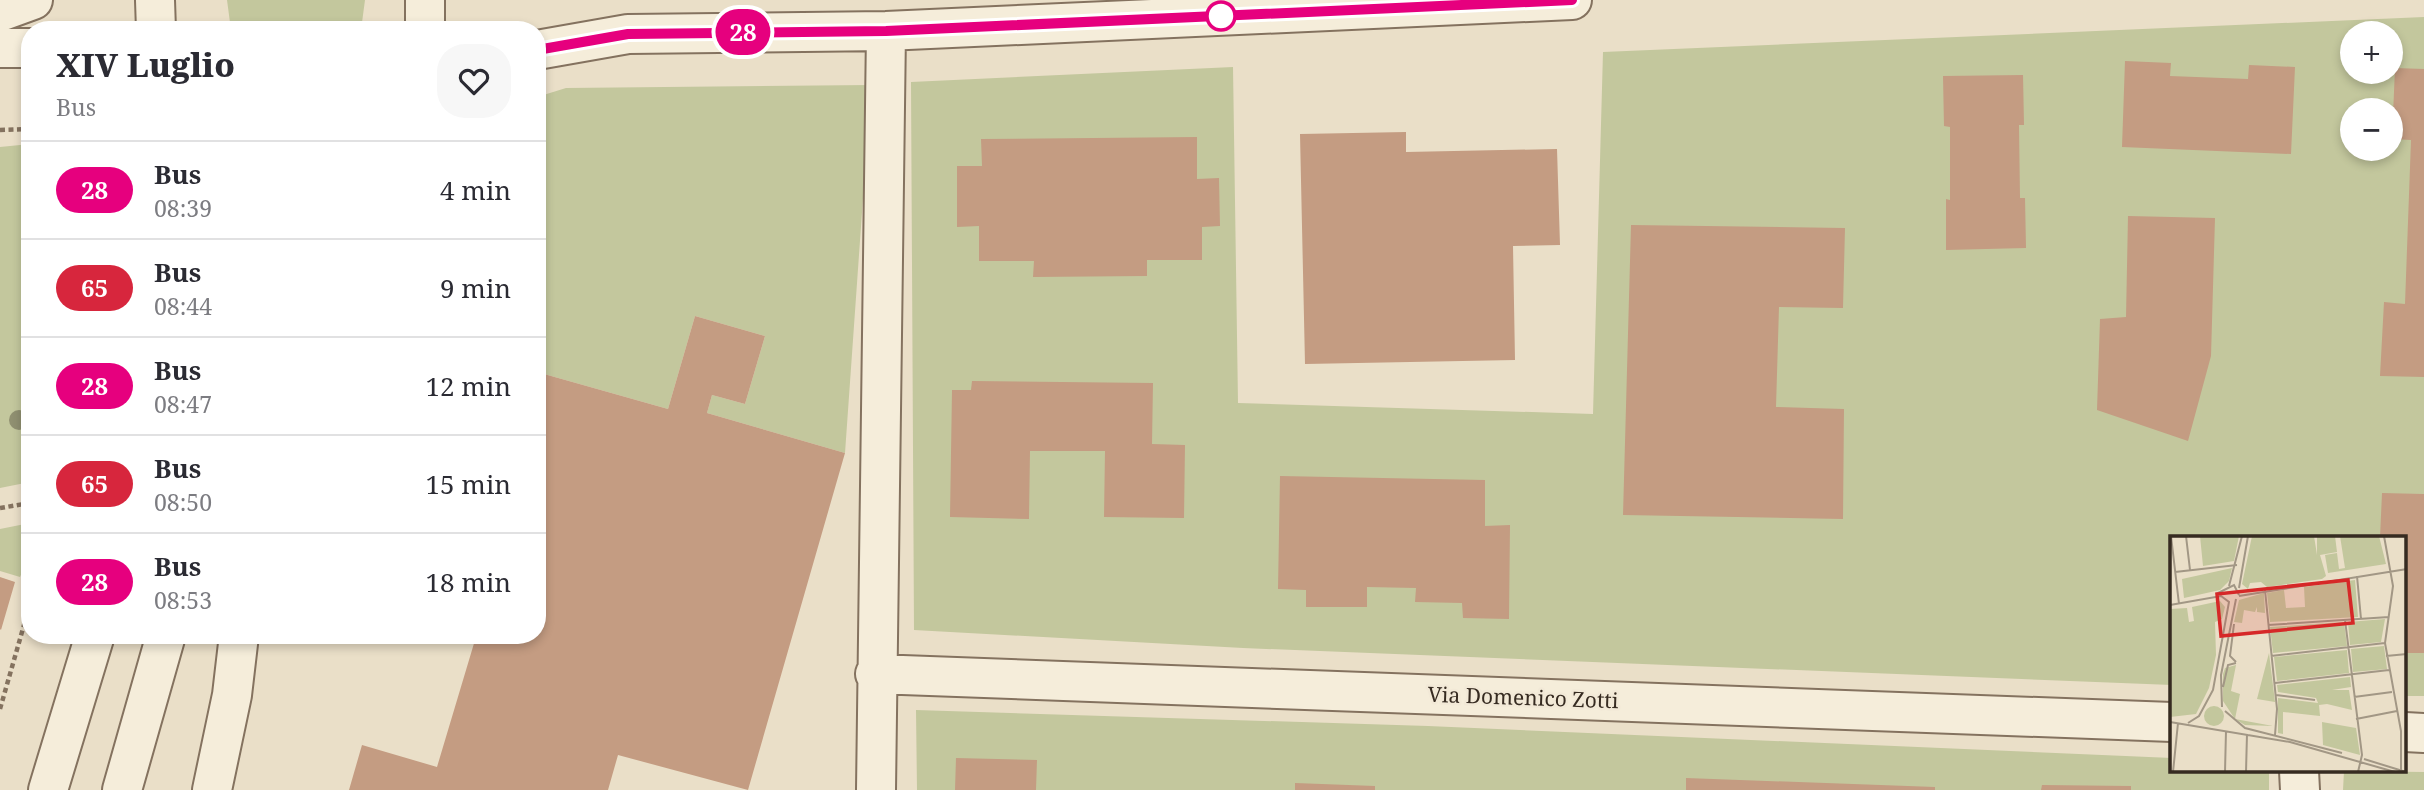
<!DOCTYPE html>
<html lang="it">
<meta charset="utf-8">
<style>
:root{--surface:#fff;--page:#f7f7f7;--text:#2b2b33;--muted:#7c7c81;--line:#e1e1e2}
body{margin:0;font-family:"Noto Serif",serif;background:var(--page);color:var(--text);height:100vh;display:flex;flex-direction:column;font-size:26px;white-space:nowrap}
*{box-sizing:border-box;margin:0}
p{font-size:23px;color:var(--muted)}
.icon{flex:none;width:38px;height:38px;fill:none;stroke:currentColor;stroke-width:2;stroke-linecap:round;stroke-linejoin:round}
.map{position:relative;flex:1;overflow:hidden}
.side{position:absolute;left:21px;top:21px;width:525px;height:623px;display:flex;flex-direction:column;background:var(--surface);border-radius:28px;box-shadow:0 4px 10px #0003}
.side>*{flex:none}
.badge{padding:0 14px;border-radius:23px;font-size:24px;line-height:46px}
.buttons{position:absolute;left:2340px;top:21px;display:grid;gap:14px}
.buttons a{display:grid;place-items:center;width:63px;height:63px;border-radius:50%;background:var(--surface);box-shadow:0 4px 10px #0003;font-size:35px}
.map>.badge{position:absolute;translate:-50% -50%;box-shadow:0 0 0 4px #fff}
.round{display:grid;place-items:center;flex:none;width:74px;height:74px;border-radius:28px;background:var(--page)}
.summary{display:flex;align-items:center;justify-content:space-between;height:119px;padding:0 35px}
h1{font-size:33px;font-weight:800;line-height:52px}
ul{padding:0;list-style:none}
li{display:flex;align-items:center;gap:21px;height:98px;padding:0 35px;border-top:2px solid var(--line)}
li div{flex:1}
li b{display:block;font-size:26px}
li em{font-style:normal}
li .badge{min-width:77px;font-weight:700;text-align:center}
.map>svg:first-child{display:block}
.green{fill:#c3c79d;fill-rule:evenodd}
.building{fill:#c49c82}
.lines{fill:none;stroke-linecap:round;stroke-linejoin:round}
.minor-casing{stroke:#84725f;stroke-width:42}
.path{stroke:#84725f;stroke-width:4.5;stroke-dasharray:5 3.5;stroke-linecap:butt}
.minor{stroke:#f5edda;stroke-width:38}
.tree{fill:#909071}
.line-casing{stroke:#fff;stroke-width:16}
.line{stroke:#e6007e;stroke-width:10}
.stop-dot{fill:#fff;stroke:#e6007e;stroke-width:3.5}
.labels{text-anchor:middle;stroke-width:5;stroke-linejoin:round;paint-order:stroke}
.street-label{font-size:21px;fill:#362b21;stroke:#f2e9d7}
.inset-road{fill:none;stroke:#a29785;stroke-width:2}
.view{fill:#d62828;fill-opacity:0.15;stroke:#d62828;stroke-width:3.5}
.inset-edge{fill:none;stroke:#362b21;stroke-width:3.5}
</style>
<div class="map">
<svg width="2424" height="790" viewBox="0 0 2424 790">
<rect width="100%" height="100%" fill="#eadfc8"/>
<path class="green" d="M 227,0 L 365,0 L 361,30 L 231,30 Z
M 2424,17 L 2424,696 L 2405,696 L 2405,538 L 2172,538 L 2172,685 L 1243,648 L 914,630 L 911,82 L 1233,67 L 1238,403 L 1593,414 L 1603,52 ZM 2352,33 L 2390,33 L 2390,72 L 2352,72 ZM 2352,110 L 2390,110 L 2390,149 L 2352,149 Z
M 871,85 L 845,453 L 707,413 L 712,395 L 745,404 L 765,336 L 695,316 L 668,409 L 537,372 L 537,97 L 566,88 Z
M 30,144 L 30,482 L 0,488 L 0,147 Z
M 30,523 L 30,555 L 20,577 L 0,571 L 0,529 Z
M 916,710 L 1428,726 L 2172,758 L 2172,771 L 2269,771 L 2269,790 L 917,790 Z
M 2344,771 L 2424,772 L 2424,790 L 2343,790 Z"/>
<path class="building" d="M 2125,61 L 2171,63 L 2170,76 L 2248,79 L 2249,65 L 2295,67 L 2291,154 L 2122,147 Z
M 2395,68 L 2424,69 L 2424,377 L 2380,376 L 2384,302 L 2405,304 L 2411,140 L 2392,139 Z
M 2023,75 L 2024,125 L 2019,125 L 2020,198 L 2025,198 L 2026,248 L 1946,250 L 1946,199 L 1950,200 L 1950,127 L 1944,126 L 1943,76 Z
M 1406,132 L 1406,152 L 1557,149 L 1560,245 L 1513,246 L 1515,360 L 1305,364 L 1300,134 Z
M 1197,137 L 1197,179 L 1219,178 L 1220,226 L 1202,227 L 1202,260 L 1147,260 L 1147,276 L 1033,277 L 1034,261 L 979,261 L 979,226 L 957,227 L 957,166 L 982,166 L 981,139 Z
M 2128,216 L 2215,218 L 2211,356 L 2188,441 L 2097,410 L 2100,319 L 2126,317 Z
M 1631,225 L 1845,228 L 1843,308 L 1779,307 L 1776,407 L 1844,409 L 1843,519 L 1623,515 Z
M 695,316 L 765,336 L 745,404 L 712,395 L 707,413 L 845,453 L 748,790 L 618,755 L 608,790 L 349,790 L 362,745 L 437,767 L 475,640 L 463,635 L 537,635 L 537,372 L 668,409 Z
M 972,381 L 1153,383 L 1152,444 L 1185,445 L 1184,518 L 1104,517 L 1105,451 L 1030,451 L 1029,519 L 950,517 L 952,390 L 971,390 Z
M 1280,476 L 1485,480 L 1485,526 L 1510,525 L 1509,619 L 1463,618 L 1462,603 L 1415,602 L 1416,588 L 1367,587 L 1367,607 L 1306,607 L 1306,590 L 1278,589 Z
M 2382,493 L 2424,494 L 2424,653 L 2405,653 L 2405,538 L 2380,538 Z
M 0,577 L 15,582 L 1,630 L 0,629 Z
M 956,758 L 1037,760 L 1036,790 L 955,790 Z
M 1686,778 L 1935,787 L 1935,790 L 1686,790 Z
M 1295,783 L 1375,786 L 1375,790 L 1295,790 Z
M 2042,785 L 2131,786 L 2131,790 L 2041,790 Z"/>
<g class="lines">
<g class="minor-casing">
<path id="minor" d="M 155,0 L 156,30
M 425,0 L 425,30
M 0,12 L 33,0
M 0,48 L 30,48
M 537,50 L 628,34 L 886,31 L 1572,0
M 875,674 L 2172,722
M 2405,732 L 2424,733
M 2299,771 L 2300,790
M 48,790 L 95,635
M 122,790 L 166,635
M 212,790 L 232,695 L 239,635
M 876,790 L 886,31"/>
</g>
<path class="path" d="M 0,130 L 30,129
M 0,508 L 30,503
M 0,709 L 30,604"/>
<use href="#minor" class="minor"/>
</g>
<circle class="tree" cx="19" cy="420" r="10"/>
<g class="lines">
<g class="line-casing">
<path id="line" d="M 537,50 L 628,34 L 886,31 L 1572,0"/>
</g>
<use href="#line" class="line"/>
</g>
<circle class="stop-dot" cx="1221" cy="16" r="14"/>
<g class="labels">
<g class="street-label">
<text transform="translate(1523 698) rotate(2)" y="7">Via Domenico Zotti</text>
</g>
</g>
<g transform="translate(2170 536)">
<rect width="236" height="236" fill="#eadfc8"/>
<path d="M 30,0 L 69,0 L 64,25 L 33,30 ZM 82,0 L 144,0 L 147,19 L 147,1 L 165,0 L 167,16 L 150,19 L 156,40 L 152,43 L 97,51 L 91,46 L 80,47 L 78,53 L 72,48 ZM 170,0 L 209,0 L 216,28 L 158,37 L 155,19 L 167,17 L 169,33 L 175,32 ZM 62,32 L 59,45 L 50,54 L 14,62 L 12,43 ZM 185,44 L 188,81 L 100,86 L 97,57 L 114,54 L 116,72 L 135,71 L 134,51 ZM 94,57 L 95,77 L 87,76 L 87,71 L 85,76 L 74,74 L 72,87 L 64,86 L 69,64 ZM 50,65 L 55,71 L 52,83 L 45,86 L 46,119 L 39,152 L 26,178 L 0,181 L 0,73 L 17,72 L 19,86 L 24,85 L 22,71 ZM 215,83 L 211,106 L 180,109 L 178,86 ZM 174,86 L 177,110 L 103,117 L 100,91 ZM 214,110 L 217,133 L 183,136 L 181,113 ZM 177,114 L 179,137 L 107,145 L 104,121 ZM 99,117 L 105,166 L 87,163 ZM 66,129 L 61,155 L 70,158 L 65,183 L 103,190 L 75,189 L 65,183 L 53,165 L 53,138 L 55,132 ZM 180,141 L 181,151 L 162,154 L 179,154 L 182,174 L 157,168 L 149,169 L 150,180 L 113,176 L 113,198 L 108,197 L 108,162 L 148,167 L 146,162 L 108,156 L 107,149 ZM34 180a10 10 0 1 1 20 0a10 10 0 1 1-20 0ZM 152,186 L 186,192 L 190,219 L 153,209 Z" fill="#c3c79d"/>
<path class="inset-road" d="M 1,0 L 9,68M 16,0 L 20,34M 214,0 L 223,50 L 215,107 L 231,195 L 231,234M 5,36 L 67,29M 187,40 L 191,83M 59,50 L 72,0M 69,52 L 78,0M 95,54 L 107,173 L 105,199M 46,58 L 64,49 L 69,59M 69,60 L 237,33M 0,69 L 51,60 L 59,66 L 43,154 L 29,180 L 18,187M 175,84 L 192,219 L 188,236M 64,88 L 60,120 L 66,126M 98,89 L 219,81M 101,120 L 215,107M 216,120 L 237,118M 105,147 L 219,134M 53,151 L 58,129 L 66,127M 106,159 L 145,164M 184,161 L 222,156M 52,171 L 51,139 L 66,63M 55,175 L 75,192 L 172,217M 186,183 L 227,175M 0,186 L 120,206 L 225,236M 194,223 L 236,236M 3,236 L 8,187M 55,236 L 56,195M 76,236 L 77,198"/>
<path class="view" d="M 178,44 L 183,87 L 51,100 L 47,58 Z"/>
<rect width="236" height="236" class="inset-edge"/>
</g>
</svg>
<div class="buttons">
<a>+</a>
<a>−</a>
</div>
<b class="badge" style="left:743px;top:32px;background:#e6007e;color:#fff">28</b>
<section class="side">
<div class="summary"><div><h1>XIV Luglio</h1><p>Bus</p></div><a class="round"><svg class="icon" aria-label="heart" viewBox="0 0 24 24"><path d="M12 20l-8-8c-3-5 5-10 8-4 3-6 11-1 8 4z"/></svg></a></div>
<ul>
<li><span class="badge" style="background:#e6007e;color:#fff">28</span><div><b>Bus</b><p>08:39</p></div><em>4 min</em></li>
<li><span class="badge" style="background:#d7263d;color:#fff">65</span><div><b>Bus</b><p>08:44</p></div><em>9 min</em></li>
<li><span class="badge" style="background:#e6007e;color:#fff">28</span><div><b>Bus</b><p>08:47</p></div><em>12 min</em></li>
<li><span class="badge" style="background:#d7263d;color:#fff">65</span><div><b>Bus</b><p>08:50</p></div><em>15 min</em></li>
<li><span class="badge" style="background:#e6007e;color:#fff">28</span><div><b>Bus</b><p>08:53</p></div><em>18 min</em></li>
</ul>
</section>
</div>
